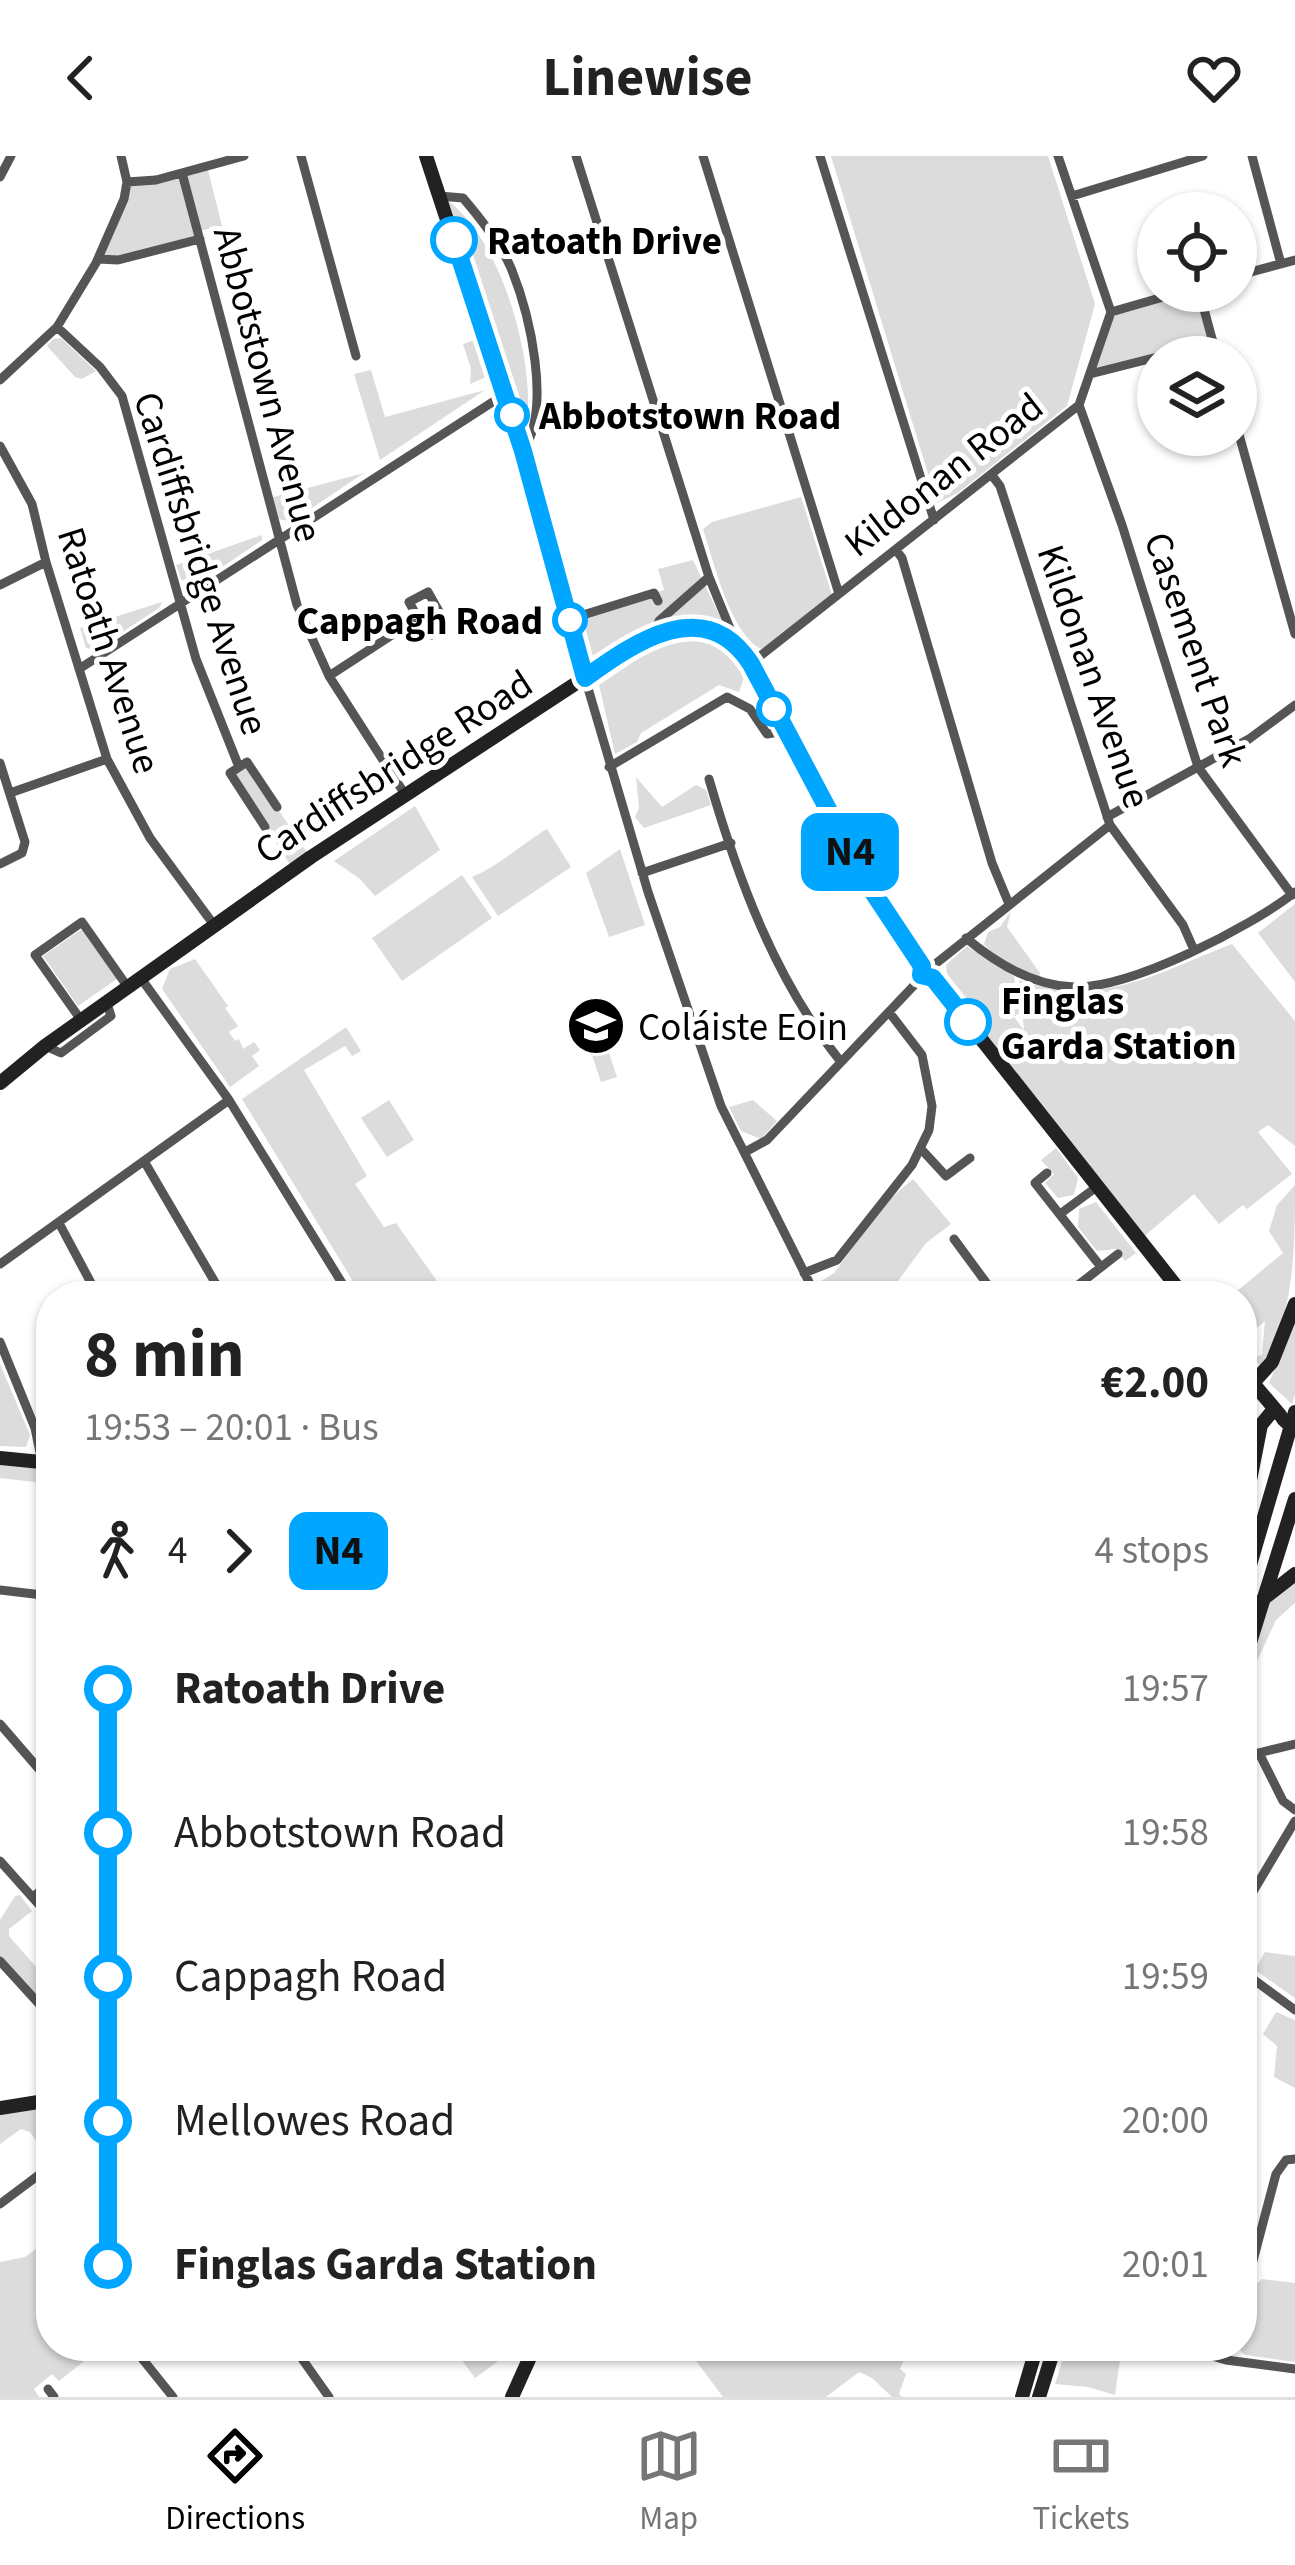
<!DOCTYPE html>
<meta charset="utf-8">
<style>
:root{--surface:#fff;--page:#f6f6f6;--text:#222;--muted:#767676;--line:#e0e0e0;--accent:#000}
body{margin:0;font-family:"Source Sans 3",sans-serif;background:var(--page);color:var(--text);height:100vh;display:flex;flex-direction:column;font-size:45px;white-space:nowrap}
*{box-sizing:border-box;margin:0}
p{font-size:39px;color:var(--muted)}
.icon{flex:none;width:66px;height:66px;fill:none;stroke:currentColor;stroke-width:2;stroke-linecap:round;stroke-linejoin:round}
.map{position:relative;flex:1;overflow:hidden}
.sheet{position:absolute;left:36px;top:1125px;width:1221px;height:1080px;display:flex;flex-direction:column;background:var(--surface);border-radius:48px;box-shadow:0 3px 9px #0004}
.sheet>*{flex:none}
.badge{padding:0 24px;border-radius:18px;font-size:42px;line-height:78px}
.tools{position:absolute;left:1137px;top:36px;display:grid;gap:24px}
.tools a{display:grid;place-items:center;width:120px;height:120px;border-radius:50%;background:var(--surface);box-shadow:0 3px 9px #0004;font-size:60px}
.map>.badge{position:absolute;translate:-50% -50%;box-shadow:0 0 0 6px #fff}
.legs{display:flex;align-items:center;gap:18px;height:132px;padding:0 48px;font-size:39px}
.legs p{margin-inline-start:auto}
.head{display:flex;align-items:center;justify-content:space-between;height:204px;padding:0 48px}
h1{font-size:66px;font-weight:700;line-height:90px}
ul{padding:0 48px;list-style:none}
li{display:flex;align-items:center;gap:42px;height:144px;font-size:45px}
li i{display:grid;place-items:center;width:18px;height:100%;margin:0 15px;background:currentColor}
li i::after{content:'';width:30px;height:30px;margin:-15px;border:9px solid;border-radius:50%;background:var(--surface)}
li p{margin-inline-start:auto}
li:first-child i{background:linear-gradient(#0000 50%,currentColor 0)}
li:last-child i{background:linear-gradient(currentColor 50%,#0000 0)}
header{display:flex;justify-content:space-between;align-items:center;height:156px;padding:0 48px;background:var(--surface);font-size:54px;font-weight:700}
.tab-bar{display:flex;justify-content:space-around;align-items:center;height:168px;border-top:3px solid var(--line);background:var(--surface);font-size:33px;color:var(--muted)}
.tab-bar a{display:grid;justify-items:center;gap:6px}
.tab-bar .on{color:var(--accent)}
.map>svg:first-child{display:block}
.green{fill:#dcdcdc}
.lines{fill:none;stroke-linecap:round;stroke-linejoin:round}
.street{stroke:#555;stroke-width:9}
.secondary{stroke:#222;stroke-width:14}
.secondary-bridge{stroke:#222;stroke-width:14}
.line-1-casing{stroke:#fff;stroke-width:27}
.line-1{stroke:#00a6ff;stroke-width:18}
.stop-1-dot{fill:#fff;stroke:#00a6ff;stroke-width:6}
.labels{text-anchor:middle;stroke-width:10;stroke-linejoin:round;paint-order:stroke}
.stop-label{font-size:39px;font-weight:bold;fill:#000;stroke:#fff;text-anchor:start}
.street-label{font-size:39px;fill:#000;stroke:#fff}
.poi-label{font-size:39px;fill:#000;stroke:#fff;text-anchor:start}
</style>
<header><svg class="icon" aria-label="back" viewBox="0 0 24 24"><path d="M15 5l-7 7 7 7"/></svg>Linewise<svg class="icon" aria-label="heart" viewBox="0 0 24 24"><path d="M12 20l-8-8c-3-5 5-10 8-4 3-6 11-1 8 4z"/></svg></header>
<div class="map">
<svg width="1295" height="2241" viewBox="0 0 1295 2241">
<rect width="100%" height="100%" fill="#fff"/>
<path class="green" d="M 831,0 L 1048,0 L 1095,148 L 1067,250 L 958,337 L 937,347 Z
M 207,10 L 222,70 L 199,75 L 200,83 L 122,103 L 98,102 L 127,27 Z
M 447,44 C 504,85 541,219 524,286 Z
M 1180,135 L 1198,135 L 1213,187 L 1090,218 L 1111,156 Z
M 61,182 L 96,215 L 82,223 L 75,221 L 47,190 L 53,183 Z
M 475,184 L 486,221 L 470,228 L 471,213 L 463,188 Z
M 371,214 L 385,261 L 485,234 L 380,304 L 354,218 Z
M 364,317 L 291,366 L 279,363 L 270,342 Z
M 801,341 L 832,439 L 761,493 C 730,477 714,406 703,373 L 712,366 Z
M 262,379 L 262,384 L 193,431 L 181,423 L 176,409 Z
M 693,404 L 722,465 L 719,478 L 682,471 L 585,521 L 571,464 L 664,434 L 658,413 Z
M 162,446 L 159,452 L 95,494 L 86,492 L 80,472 Z
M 697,481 C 721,490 730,500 744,521 L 739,536 L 719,529 L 641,577 L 637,586 L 615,598 L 599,529 L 660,488 Z
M 247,607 L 310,701 L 293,713 L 231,617 Z
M 636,621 L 662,651 L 696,629 L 706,634 L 711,649 L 644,672 L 635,661 L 639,652 Z
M 415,650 L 440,694 L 375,740 L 360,723 L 334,705 Z
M 547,673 L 571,711 L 498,760 L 472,721 C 496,712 523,687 547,673 Z
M 620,693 L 645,769 L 609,781 L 586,717 Z
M 462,719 L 492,762 L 402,825 L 372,782 Z
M 1295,748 L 1295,826 L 1258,777 Z
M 1011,755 L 1007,771 L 1040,817 L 1039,823 L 997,802 L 984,788 L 988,776 L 1000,771 Z
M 82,773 L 117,823 L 78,850 L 43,800 Z
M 1232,788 L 1295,865 L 1295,990 L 1268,969 L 1258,976 L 1292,1018 L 1247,1053 L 1243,1049 L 1219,1068 L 1194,1038 L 1142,1082 L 980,870 L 947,818 L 946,809 L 967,790 L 1014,820 L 1019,857 L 1014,861 L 1024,874 L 1019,824 C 1100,853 1157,817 1232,788 Z
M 195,803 L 228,850 L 225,852 L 238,870 L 229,876 L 235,885 L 239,883 L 243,893 L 254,886 L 260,894 L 252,900 L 259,910 L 230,931 L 162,833 L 170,813 Z
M 346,871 L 361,895 L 352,900 L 345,890 L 304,914 L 367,1020 L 355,1028 L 384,1071 L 396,1067 L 442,1132 L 435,1140 L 362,1140 L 242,943 Z
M 606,888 L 617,921 L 601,926 L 590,893 Z
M 389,944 L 414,984 L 387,1001 L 361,962 Z
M 753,944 L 777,965 L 761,983 L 741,975 L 729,951 Z
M 1056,992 L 1078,1022 L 1074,1039 L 1058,1042 L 1045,1027 L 1054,1018 L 1041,1004 Z
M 913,1023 L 951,1068 L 926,1087 L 887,1140 L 827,1140 L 821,1125 L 834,1117 L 885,1047 Z
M 1295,1029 C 1295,1088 1295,1163 1261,1211 L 1254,1201 L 1262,1199 L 1265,1165 L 1246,1181 L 1242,1179 L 1242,1140 L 1231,1140 L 1283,1097 L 1269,1075 L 1277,1049 Z
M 1096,1046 L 1136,1097 L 1125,1105 L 1116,1093 L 1097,1095 L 1078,1071 L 1079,1053 Z
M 1295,1165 L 1295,1238 L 1292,1248 L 1269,1227 Z
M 0,1208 L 30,1279 L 26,1291 L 0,1290 Z
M 0,1308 L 51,1314 L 51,1328 L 0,1322 Z
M 1295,1424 L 1295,1447 L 1276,1464 L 1257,1505 L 1251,1502 L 1266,1449 Z
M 20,1739 L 32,1755 L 9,1773 L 9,1780 L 51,1828 L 51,1859 L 0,1802 L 0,1764 L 15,1740 Z
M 1265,1796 L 1295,1800 L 1295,1842 L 1255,1814 Z
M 1276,1856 L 1295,1864 L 1295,1932 L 1274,1921 L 1277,1890 L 1263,1878 Z
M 51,1944 L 51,1996 L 46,1999 L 30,1976 L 21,1973 L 0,1988 L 0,1952 Z
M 51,2082 L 51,2190 L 102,2191 L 59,2225 L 52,2218 L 34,2233 L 39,2241 L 0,2241 L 0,2106 L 25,2101 Z
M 1262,2123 L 1295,2127 L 1295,2206 L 1245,2199 L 1239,2193 L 1255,2129 Z
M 470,2190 L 519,2190 L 475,2222 L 458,2199 Z
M 685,2190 L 892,2191 L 910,2190 L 900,2213 L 906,2218 L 899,2238 L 902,2241 L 892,2241 L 872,2222 L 859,2216 L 826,2241 L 723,2241 Z
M 1067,2190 L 1122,2190 L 1115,2239 L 1088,2231 L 1055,2228 Z"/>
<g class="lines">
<path class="street" d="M 301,0 L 356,200
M 576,0 L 709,421 L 731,475 L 728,483
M 703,0 L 839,438
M 820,0 L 934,364
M 1252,0 L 1281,108
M 182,17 L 297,449 L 329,520 L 406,640
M 0,21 L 11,0
M 127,26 L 156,24 L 244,0
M 439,40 L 463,42 C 481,63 500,87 511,112 C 530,159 552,252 523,295
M 1072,40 L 1203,0
M 98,103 L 118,104 L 200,83
M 1236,120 L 1295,104
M 1199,135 L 1217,201
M 1111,156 L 1184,135
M 57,171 L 100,211 L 122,240 L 196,503 L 239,611
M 1090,218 L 1213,187
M 0,224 L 57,171 L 96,107 L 124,43 L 127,26 L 121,0
M 1079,249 L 1122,369 L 1198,611 L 1292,739
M 1236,268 L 1295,478
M 0,290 L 32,348 L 46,406 L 107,603 L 150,682 L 214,769
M 991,318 L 1000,330 L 1110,669 L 1183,769 L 1194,794
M 896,394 L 902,402 L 992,707 L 1009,748
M 0,429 L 46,406
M 570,463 L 654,437 L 658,445
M 655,478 L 659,465 L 709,421
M 750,508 L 1079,249 L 1111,156 L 1058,0
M 79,513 L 505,238
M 329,520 L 418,462 L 427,477 L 432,479 L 442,473 L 445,466 L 428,436 L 409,446 L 418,462
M 585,522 L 648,736 L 721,950 L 816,1140
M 0,607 L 25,686 L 22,697 L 0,708
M 609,611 L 727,541 L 750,553 L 767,578 L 786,575
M 709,623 C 738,723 775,824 841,906
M 10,637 L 107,603
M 1107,661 L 1249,583 L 1295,549
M 265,671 L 230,617 L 247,606 L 277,651
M 642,717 L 731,687
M 966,782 C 997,808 1033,830 1074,831 C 1130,833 1251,771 1295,736
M 934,809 L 1110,669
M 140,821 L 229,944 L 350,1140
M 81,864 L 35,799 L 82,766 L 127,830
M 45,890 L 61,897 L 111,860 L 106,845
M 922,994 L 946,1020 L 970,1002
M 747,995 L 767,984 L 922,821
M 144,1005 L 223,1140
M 1047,1017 L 1035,1027 L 1101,1111
M 1060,1058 L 1098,1030
M 59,1067 L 98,1140
M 954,1083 L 996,1140
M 0,1108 L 229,944
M 804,1117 L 837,1104 L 912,1009 L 929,974 L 932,950 L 922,899 L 889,856
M 1064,1140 L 1118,1098
M 0,1186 L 35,1272 L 42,1306
M 0,1434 L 51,1440
M 0,1568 L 51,1627
M 1260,1599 L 1283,1645 L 1295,1654
M 1242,1601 L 1295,1588
M 0,1705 L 51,1762
M 33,1741 L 51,1726
M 1242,1754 L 1295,1665
M 0,1805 L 51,1861
M 1242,1815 L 1295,1854
M 0,2048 L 48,2012
M 1242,2146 L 1276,2018 L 1286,2004 L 1295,2003
M 132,2190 L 173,2241
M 293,2190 L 329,2241
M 1177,2190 L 1226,2204 L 1295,2213
M 48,2233 L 54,2241"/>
<path class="secondary" d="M 426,0 L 523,295 L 585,522
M 0,927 L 45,890 L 311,701 L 630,492 C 673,469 721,460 750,508 L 867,727 L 922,810 L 922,821 L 933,822 L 1184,1140
M 1242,1214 L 1280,1259
M 1252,1228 L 1272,1206 L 1295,1148
M 0,1302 L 51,1307
M 1242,1365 L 1261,1269 L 1274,1253
M 1242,1436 L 1295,1256
M 1263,1443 L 1295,1418
M 1242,1512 L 1295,1343
M 0,1952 L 51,1944
M 512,2241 L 535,2190
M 1022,2241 L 1037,2190
M 1039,2241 L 1055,2190"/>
<path class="secondary-bridge" d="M 1283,1263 L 1295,1274"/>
</g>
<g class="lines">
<g class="line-1-casing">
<path id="line-1" d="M 454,84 L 523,295 L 585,522 C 635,486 705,437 751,508 L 867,727 L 922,810 L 921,819 L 933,822 L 968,866"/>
</g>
<use href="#line-1" class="line-1"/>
</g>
<defs>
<g id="school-disc" transform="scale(3)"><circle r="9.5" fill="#000" stroke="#fff"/><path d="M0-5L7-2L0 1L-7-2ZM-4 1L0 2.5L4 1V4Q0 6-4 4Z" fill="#fff"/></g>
</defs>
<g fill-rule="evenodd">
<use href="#school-disc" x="596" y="870"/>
</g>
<g class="stop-1-dot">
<circle cx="454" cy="84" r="21"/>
<circle cx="512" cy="259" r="15"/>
<circle cx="570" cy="464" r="15"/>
<circle cx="774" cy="553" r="15"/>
<circle cx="968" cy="866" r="21"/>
</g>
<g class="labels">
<g class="stop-label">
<text x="487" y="98">Ratoath Drive</text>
<text x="539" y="273">Abbotstown Road</text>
<text x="543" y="478" text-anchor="end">Cappagh Road</text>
<text x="1001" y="858">Finglas<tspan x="1001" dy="45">Garda Station</tspan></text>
</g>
<g class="street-label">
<text transform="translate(269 228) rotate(75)" y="14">Abbotstown Avenue</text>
<text transform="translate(943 318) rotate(-38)" y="14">Kildonan Road</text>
<text transform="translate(202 407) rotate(72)" y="14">Cardiffsbridge Avenue</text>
<text transform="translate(1197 493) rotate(71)" y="14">Casement Park</text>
<text transform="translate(110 494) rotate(72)" y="14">Ratoath Avenue</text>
<text transform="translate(1095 520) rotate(71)" y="14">Kildonan Avenue</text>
<text transform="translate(393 610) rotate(-33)" y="14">Cardiffsbridge Road</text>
</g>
<g class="poi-label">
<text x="638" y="884">Coláiste Eoin</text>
</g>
</g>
</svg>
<div class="tools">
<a><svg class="icon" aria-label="locate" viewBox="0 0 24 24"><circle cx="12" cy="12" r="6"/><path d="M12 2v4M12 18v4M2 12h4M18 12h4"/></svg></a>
<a><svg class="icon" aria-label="layers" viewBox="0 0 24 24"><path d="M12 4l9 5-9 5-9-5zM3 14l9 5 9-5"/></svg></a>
</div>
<b class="badge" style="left:850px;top:696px;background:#00a6ff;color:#111">N4</b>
<section class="sheet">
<div class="head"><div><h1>8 min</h1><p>19:53 – 20:01 · Bus</p></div><b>€2.00</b></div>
<div class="legs"><svg class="icon" aria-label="walk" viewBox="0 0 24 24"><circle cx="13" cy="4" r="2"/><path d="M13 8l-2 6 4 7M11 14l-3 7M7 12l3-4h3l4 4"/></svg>4<svg class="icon" aria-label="forward" viewBox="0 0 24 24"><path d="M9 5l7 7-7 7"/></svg><b class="badge" style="background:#00a6ff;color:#111">N4</b><p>4 stops</p></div>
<ul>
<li><i style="color:#00a6ff"></i><b>Ratoath Drive</b><p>19:57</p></li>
<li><i style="color:#00a6ff"></i><span>Abbotstown Road</span><p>19:58</p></li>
<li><i style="color:#00a6ff"></i><span>Cappagh Road</span><p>19:59</p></li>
<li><i style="color:#00a6ff"></i><span>Mellowes Road</span><p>20:00</p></li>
<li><i style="color:#00a6ff"></i><b>Finglas Garda Station</b><p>20:01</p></li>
</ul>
</section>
</div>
<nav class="tab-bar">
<a class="on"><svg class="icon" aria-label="directions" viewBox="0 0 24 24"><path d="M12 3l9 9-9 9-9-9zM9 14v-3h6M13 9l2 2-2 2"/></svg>Directions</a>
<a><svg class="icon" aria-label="map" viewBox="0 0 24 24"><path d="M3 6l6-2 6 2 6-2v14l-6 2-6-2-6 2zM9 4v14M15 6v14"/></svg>Map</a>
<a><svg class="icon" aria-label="tickets" viewBox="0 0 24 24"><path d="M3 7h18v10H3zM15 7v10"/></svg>Tickets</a>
</nav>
